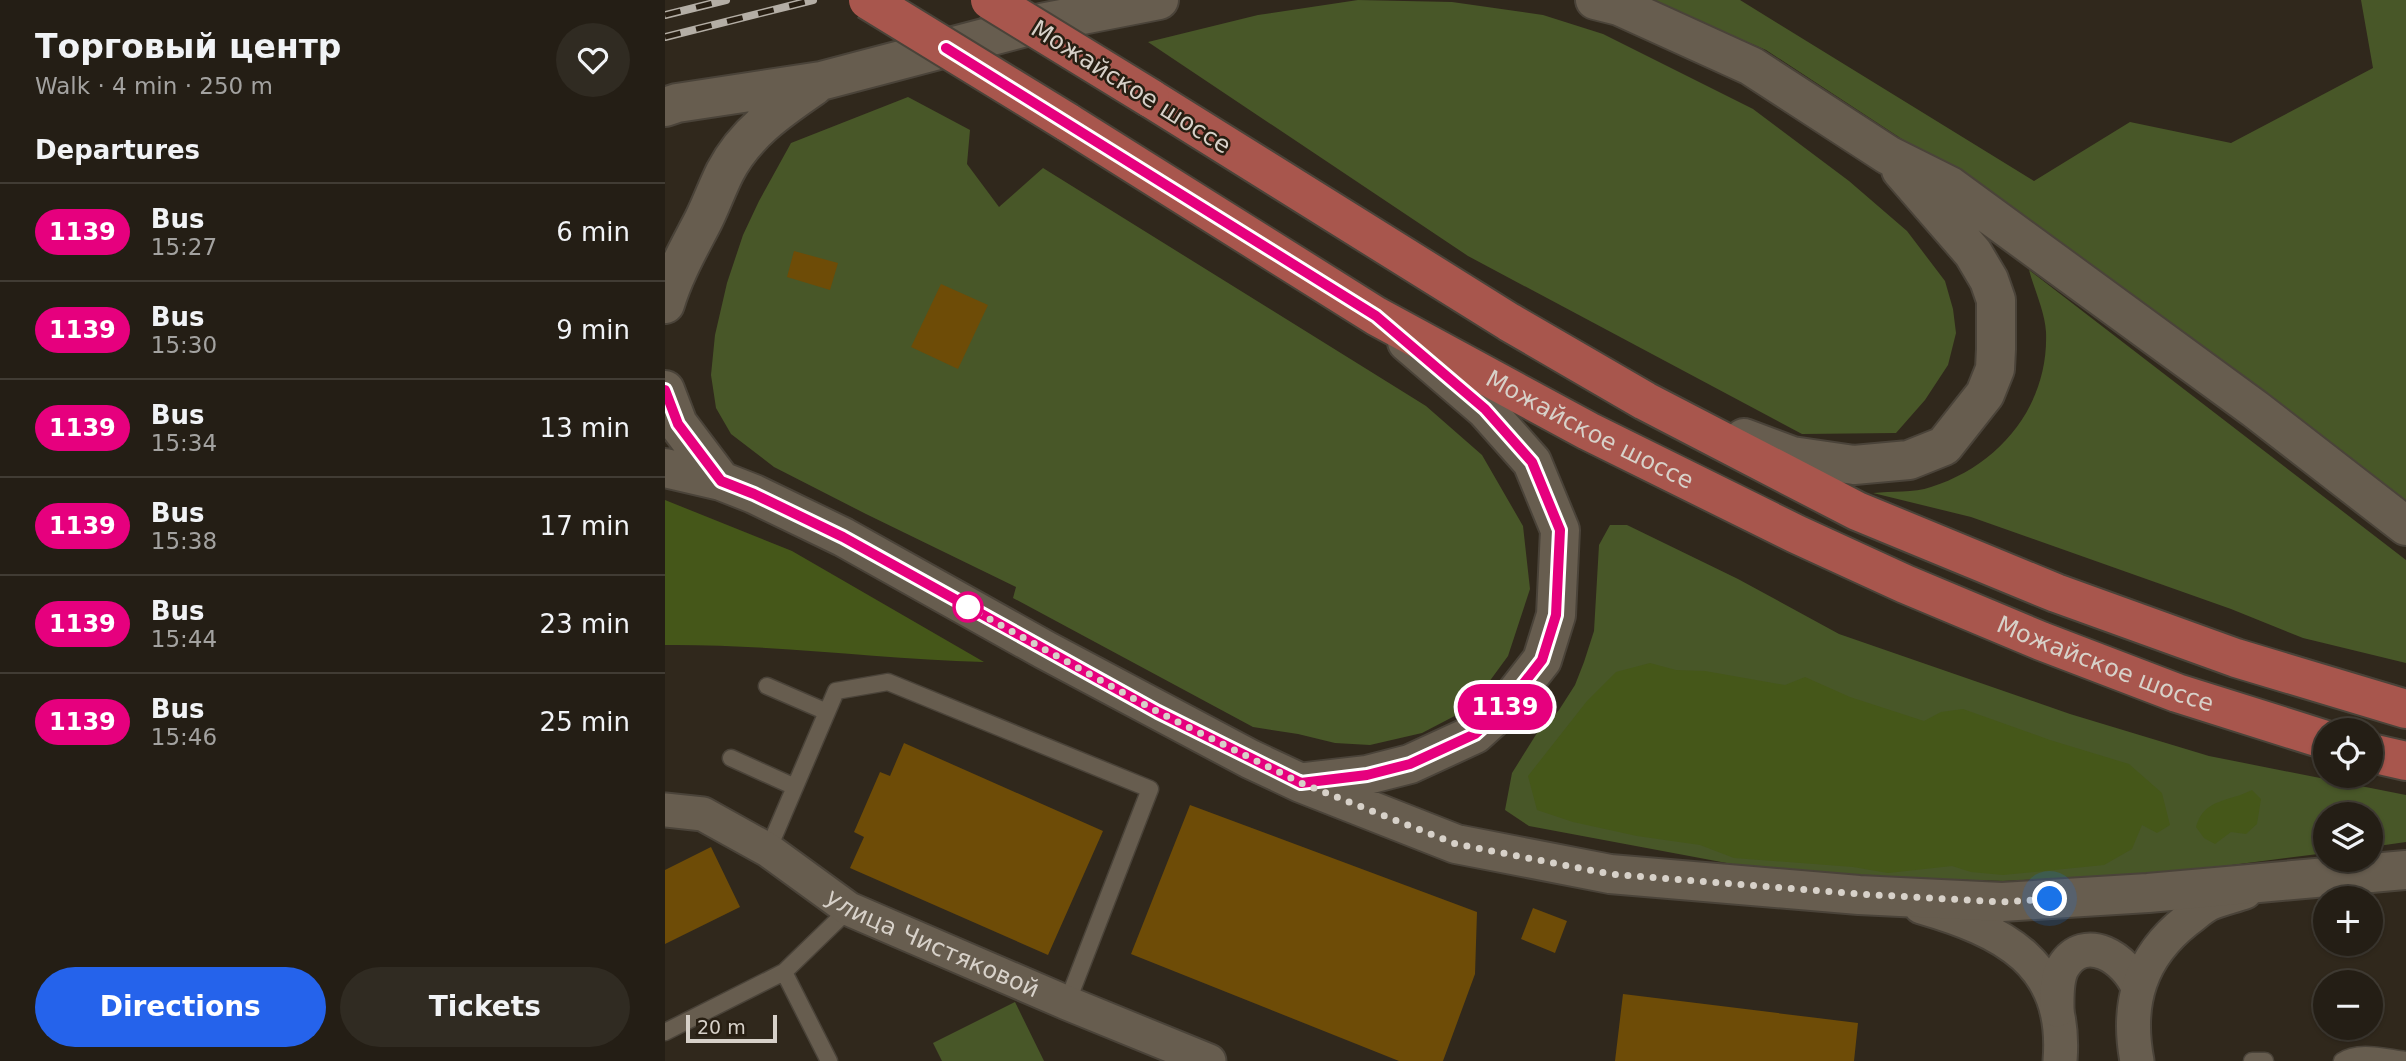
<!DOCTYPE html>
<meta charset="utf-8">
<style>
:root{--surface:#241e15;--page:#302b22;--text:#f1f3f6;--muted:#a3a2a0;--line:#413c34;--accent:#2563eb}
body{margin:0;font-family:"DejaVu Sans",sans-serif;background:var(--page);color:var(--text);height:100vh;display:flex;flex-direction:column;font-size:26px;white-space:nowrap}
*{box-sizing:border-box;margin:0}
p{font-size:23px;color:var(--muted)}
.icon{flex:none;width:38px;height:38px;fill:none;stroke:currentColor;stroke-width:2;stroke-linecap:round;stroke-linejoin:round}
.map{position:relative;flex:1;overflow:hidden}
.side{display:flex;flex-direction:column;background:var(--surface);width:665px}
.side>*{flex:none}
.badge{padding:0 14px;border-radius:23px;font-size:24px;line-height:46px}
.buttons{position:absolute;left:1648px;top:718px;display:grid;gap:14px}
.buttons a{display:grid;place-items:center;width:70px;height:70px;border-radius:50%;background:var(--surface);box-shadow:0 2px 5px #0004,0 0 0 2px var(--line);font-size:35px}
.scale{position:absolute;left:21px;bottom:18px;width:91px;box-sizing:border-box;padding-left:7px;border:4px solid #d7d1c9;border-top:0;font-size:19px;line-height:24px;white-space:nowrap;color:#d7d1c9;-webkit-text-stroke:5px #271e12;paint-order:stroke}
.you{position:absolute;width:35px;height:35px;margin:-18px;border:5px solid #fff;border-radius:50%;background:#1a73e8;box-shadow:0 0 0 10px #1a73e833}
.map>.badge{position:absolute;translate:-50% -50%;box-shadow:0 0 0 4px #fff}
h2{padding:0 35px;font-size:26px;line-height:63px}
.round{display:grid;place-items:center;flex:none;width:74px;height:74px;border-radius:37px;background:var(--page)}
.headline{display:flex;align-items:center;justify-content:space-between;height:119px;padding:0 35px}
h1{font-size:33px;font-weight:800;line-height:52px}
.cta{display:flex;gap:14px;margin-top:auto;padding:14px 35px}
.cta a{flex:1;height:80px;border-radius:42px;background:var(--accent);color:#fff;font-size:28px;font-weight:800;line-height:80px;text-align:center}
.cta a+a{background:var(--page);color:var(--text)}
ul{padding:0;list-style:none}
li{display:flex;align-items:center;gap:21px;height:98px;padding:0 35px;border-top:2px solid var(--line)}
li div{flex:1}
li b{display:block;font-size:26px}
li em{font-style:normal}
li .badge{min-width:77px;font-weight:700;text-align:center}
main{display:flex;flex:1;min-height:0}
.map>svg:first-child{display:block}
.green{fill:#485728}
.forest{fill:#455719}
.building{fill:#6e4c07}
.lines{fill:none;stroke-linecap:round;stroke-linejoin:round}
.service-casing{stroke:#4a4339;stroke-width:19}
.minor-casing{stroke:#4a4339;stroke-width:37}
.tertiary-casing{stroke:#4a4339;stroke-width:42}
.primary-casing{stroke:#4a4339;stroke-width:42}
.service{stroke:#675d4f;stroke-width:16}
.minor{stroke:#675d4f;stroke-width:33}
.tertiary{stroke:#675d4f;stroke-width:38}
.primary{stroke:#a8564d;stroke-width:38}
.rail-casing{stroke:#b4aea5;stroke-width:8}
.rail{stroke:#271e12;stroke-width:5;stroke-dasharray:16;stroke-linecap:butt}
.primary-bridge-casing{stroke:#4a4339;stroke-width:42;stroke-linecap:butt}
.primary-bridge{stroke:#a8564d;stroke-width:38}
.line-casing{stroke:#fff;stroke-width:16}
.line{stroke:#e6007e;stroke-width:10}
.walk{stroke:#d7d1c9;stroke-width:7;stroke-dasharray:0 12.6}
.stop-dot{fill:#fff;stroke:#e6007e;stroke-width:3.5}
.labels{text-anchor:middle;stroke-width:5;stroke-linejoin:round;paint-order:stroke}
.street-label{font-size:24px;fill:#d7d1c9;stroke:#271e12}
</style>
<main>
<section class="side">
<div class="headline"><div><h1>Торговый центр</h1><p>Walk · 4 min · 250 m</p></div><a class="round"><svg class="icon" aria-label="heart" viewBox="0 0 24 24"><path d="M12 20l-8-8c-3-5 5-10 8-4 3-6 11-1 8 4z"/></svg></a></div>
<h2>Departures</h2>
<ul>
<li><span class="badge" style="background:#e6007e;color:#fff">1139</span><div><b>Bus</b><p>15:27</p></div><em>6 min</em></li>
<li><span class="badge" style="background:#e6007e;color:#fff">1139</span><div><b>Bus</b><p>15:30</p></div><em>9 min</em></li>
<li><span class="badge" style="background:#e6007e;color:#fff">1139</span><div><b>Bus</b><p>15:34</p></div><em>13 min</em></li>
<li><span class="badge" style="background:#e6007e;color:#fff">1139</span><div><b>Bus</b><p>15:38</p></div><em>17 min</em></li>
<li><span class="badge" style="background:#e6007e;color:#fff">1139</span><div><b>Bus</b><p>15:44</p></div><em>23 min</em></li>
<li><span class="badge" style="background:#e6007e;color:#fff">1139</span><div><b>Bus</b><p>15:46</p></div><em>25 min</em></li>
</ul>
<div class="cta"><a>Directions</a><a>Tickets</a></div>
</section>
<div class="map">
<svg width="1741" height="1061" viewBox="0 0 1741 1061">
<rect width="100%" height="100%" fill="#30281c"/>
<path class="green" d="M 693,0 L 787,2 L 878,15 L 938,34 L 1088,109 L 1184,181 L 1242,231 L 1280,281 L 1288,309 L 1291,333 L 1283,365 L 1260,400 L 1231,433 L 1137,434 L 803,256 L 483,42 L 593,15 Z
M 984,0 L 1075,0 L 1369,181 L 1465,122 L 1566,143 L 1708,68 L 1696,0 L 1741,0 L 1741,507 L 1313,189 L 1101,50 Z
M 243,97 L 305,130 L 302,164 L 334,207 L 378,168 L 761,406 L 817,455 L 858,526 L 865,589 L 843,656 L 805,708 L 757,733 L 705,745 L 670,743 L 633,734 L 588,727 L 348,598 L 351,587 L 201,514 L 109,467 L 66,434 L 51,408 L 46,375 L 50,335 L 62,283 L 78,235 L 94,201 L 126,143 Z
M 1364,270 L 1741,560 L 1741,663 L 1638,638 L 1566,609 L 1306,517 L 1208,493 C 1226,491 1249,493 1266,487 C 1335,465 1384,405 1381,332 C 1380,312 1369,289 1364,270 Z
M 945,525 L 962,525 L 1073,579 L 1174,634 L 1405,714 L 1544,756 L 1741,795 L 1741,842 L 1706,847 L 1706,814 L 1661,814 L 1661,853 L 1559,866 L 1460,875 L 1338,881 L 1143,875 L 1067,864 L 864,826 L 840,810 L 847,773 L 872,733 L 894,710 L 910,685 L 919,662 L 929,631 L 934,545 Z
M 350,1002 L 379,1061 L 277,1061 L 268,1043 Z"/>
<path class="forest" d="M 0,500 L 127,551 L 319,662 C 212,659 107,644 0,645 Z
M 985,663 L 1011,670 L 1040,671 L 1120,685 L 1140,677 L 1185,697 L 1259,721 L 1276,712 L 1298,709 L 1385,740 L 1464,764 L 1497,793 L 1505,825 L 1492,833 L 1477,825 L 1467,849 L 1439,865 L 1338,875 L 1306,872 L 1287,866 L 1223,873 L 1188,867 L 1069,858 L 1035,845 L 972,836 L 908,822 L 872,810 L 863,776 L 922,701 L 951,672 Z
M 1587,790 L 1596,799 L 1592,824 L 1581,834 L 1566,832 L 1550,844 L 1539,838 L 1531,827 C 1539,798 1564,802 1587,790 Z"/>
<path class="building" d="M 129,251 L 173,263 L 165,290 L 122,277 Z
M 276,284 L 323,305 L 293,369 L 246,347 Z
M 239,743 L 438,831 L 383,955 L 185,868 L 199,837 L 189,832 L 215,772 L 225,776 Z
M 525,805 L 812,912 L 810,974 L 778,1061 L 734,1061 L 466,954 Z
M 46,847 L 75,907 L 0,944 L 0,870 Z
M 868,908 L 902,921 L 890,953 L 856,939 Z
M 958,994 L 1193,1023 L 1189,1061 L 950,1061 Z"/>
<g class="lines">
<g class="service-casing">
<path id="service" d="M 102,686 L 162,712
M 66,758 L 130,787
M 103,850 L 171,691 L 223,682 L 485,789 L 402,1003
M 119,972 L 164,1061
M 0,1032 L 119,972 L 184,909
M 1587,1061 L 1600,1061
M 1677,1061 C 1694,1049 1722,1058 1741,1060"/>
</g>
<g class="minor-casing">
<g id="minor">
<path id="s1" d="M 0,810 L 38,814 L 103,850 L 184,909 L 402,1003 L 544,1061"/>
<path d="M 1256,907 C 1338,931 1403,962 1395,1061"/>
<path d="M 1392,1010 C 1392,996 1391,979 1398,967 C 1420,931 1462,959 1473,988"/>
<path d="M 1472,1061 C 1461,1003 1475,957 1522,920 C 1529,915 1536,908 1544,904 C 1555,899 1569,896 1580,892"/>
</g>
</g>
<g class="tertiary-casing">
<path id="tertiary" d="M 930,0 L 954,6 L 1086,66 L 1223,155 L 1285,186 L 1590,409 L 1741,526
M 0,107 L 12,103 L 156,81 L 376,23 L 494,0
M 0,304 C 9,274 24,248 38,221 C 46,205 52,188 60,172 C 80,133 114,110 149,86
M 0,390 L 13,424 L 56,481
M 1079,438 L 1127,456 L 1189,465 L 1244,460 L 1279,446 L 1320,394 L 1330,369 L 1331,349 L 1331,300 L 1324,280 L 1308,253 L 1236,170
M 0,468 L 56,481 L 89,494 L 178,537 L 380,650 L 585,759 L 636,783 L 791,844 L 945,874 L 1194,895 L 1337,902 L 1483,893 L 1741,870
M 641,782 L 702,775 L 745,764 L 810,734 L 841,706 L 877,660 L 891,615 L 895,530 L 867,462 L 820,409 L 742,342"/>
</g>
<g class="primary-casing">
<g id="primary">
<path d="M 485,98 L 844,322 L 980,401 L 1192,511 L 1391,593 L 1571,658 L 1741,709"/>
<path id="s2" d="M 402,122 L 711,316 L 923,431 L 1131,534 L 1240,584 L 1376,641 L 1512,693 L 1661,740"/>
<path d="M 1706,753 L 1741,761"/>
</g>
</g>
<use href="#service" class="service"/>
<use href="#minor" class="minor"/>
<use href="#tertiary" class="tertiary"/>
<use href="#primary" class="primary"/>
<g class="rail-casing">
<path id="rail" d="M 0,15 L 61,0
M 0,37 L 148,0"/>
</g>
<use href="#rail" class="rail"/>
<g class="primary-bridge-casing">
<path id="primary-bridge" d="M 203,0 L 402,122
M 325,0 L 485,98"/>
</g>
<use href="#primary-bridge" class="primary-bridge"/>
</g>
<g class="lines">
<g class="line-casing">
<path id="line" d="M 0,390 L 13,424 L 56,481 L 89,494 L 178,537 L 493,712 L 636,783 L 702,775 L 745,764 L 810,734 L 841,706 L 877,660 L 891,615 L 895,530 L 867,462 L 820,409 L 711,316 L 281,48"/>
</g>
<use href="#line" class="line"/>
<path class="walk" d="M 303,607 L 493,712 L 636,783 L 791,844 L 945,874 L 969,876 L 1194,894 L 1337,902 L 1385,899"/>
</g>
<circle class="stop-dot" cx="303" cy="607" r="14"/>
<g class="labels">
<g class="street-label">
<text transform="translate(466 87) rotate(32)" y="8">Можайское шоссе</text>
<text dy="8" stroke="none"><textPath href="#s2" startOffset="607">Можайское шоссе</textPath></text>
<text dy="8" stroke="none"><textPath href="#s2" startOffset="1174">Можайское шоссе</textPath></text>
<text dy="8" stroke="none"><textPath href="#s1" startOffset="303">улица Чистяковой</textPath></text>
</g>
</g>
</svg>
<div class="buttons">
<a><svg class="icon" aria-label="locate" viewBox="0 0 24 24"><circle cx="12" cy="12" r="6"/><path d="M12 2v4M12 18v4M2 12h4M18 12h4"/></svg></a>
<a><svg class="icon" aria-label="layers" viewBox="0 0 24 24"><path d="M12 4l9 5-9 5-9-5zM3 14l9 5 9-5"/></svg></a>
<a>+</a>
<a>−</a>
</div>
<div class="scale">20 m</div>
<div class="you" style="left:1385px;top:899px"></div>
<b class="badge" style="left:840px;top:707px;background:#e6007e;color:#fff">1139</b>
</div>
</main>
